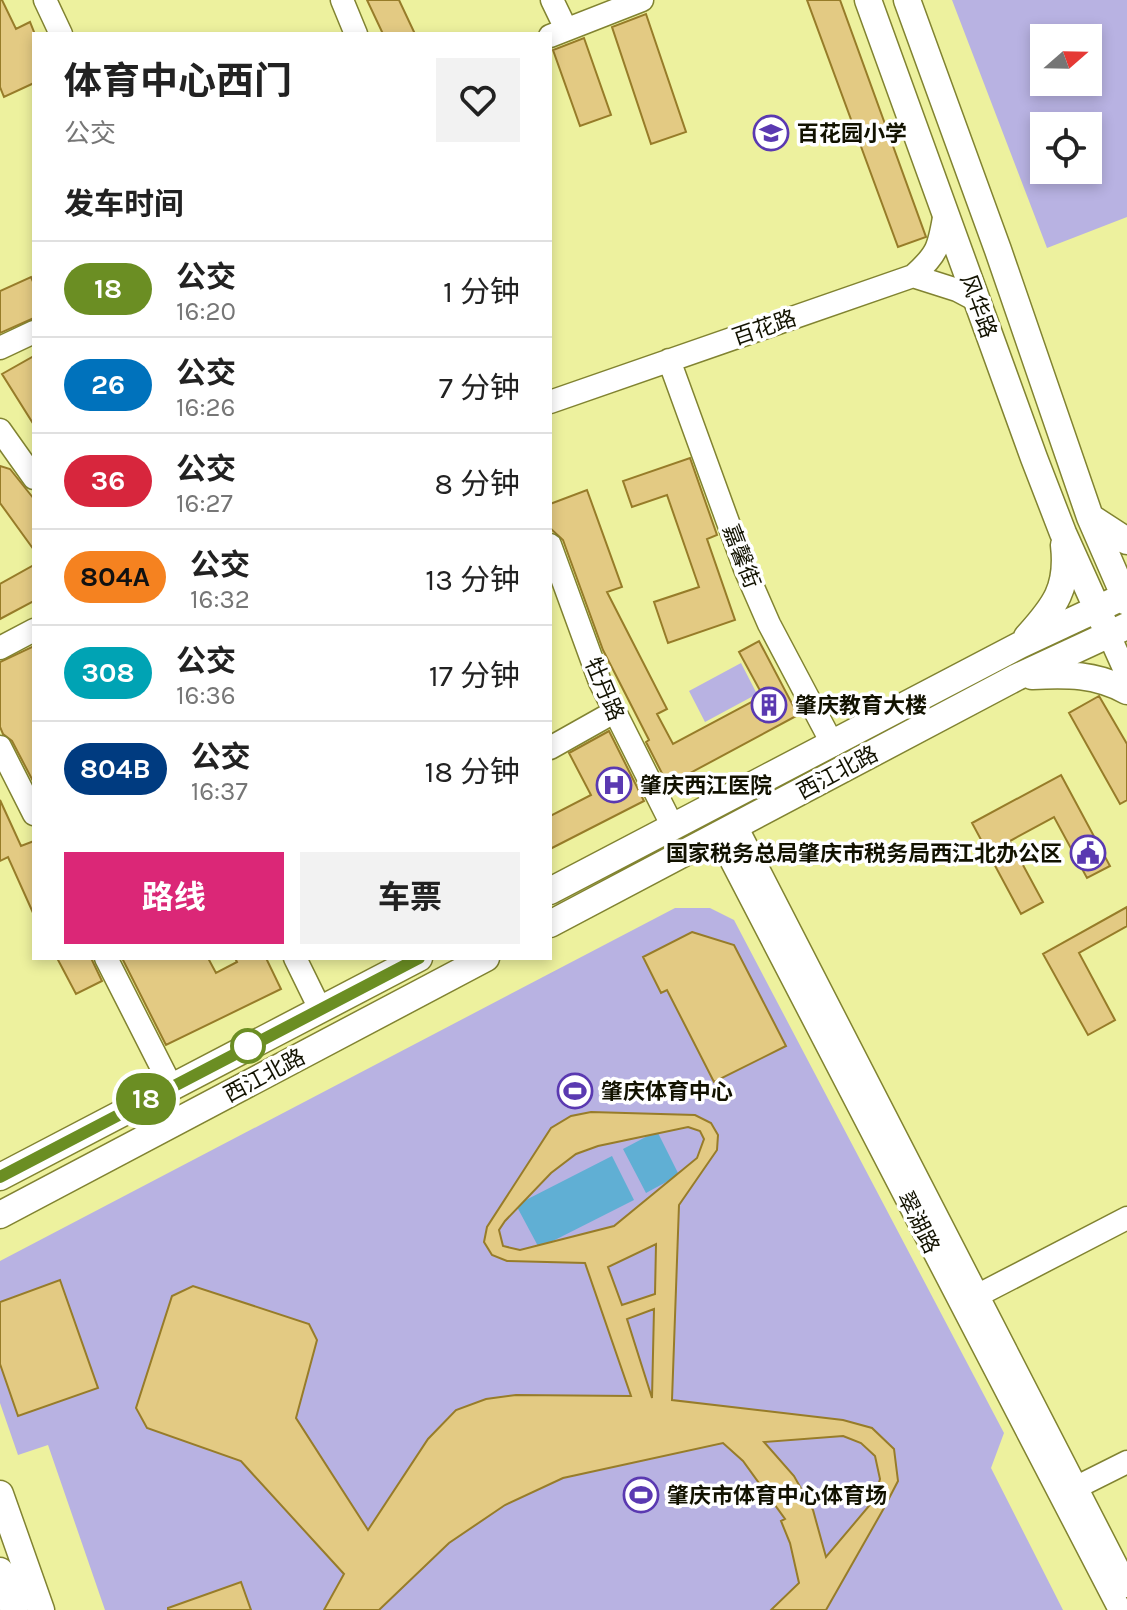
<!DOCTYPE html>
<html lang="zh">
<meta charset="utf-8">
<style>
:root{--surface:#fff;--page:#f2f2f2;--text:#222;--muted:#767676;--line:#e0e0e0;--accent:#db2777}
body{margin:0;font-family:Karla,"Noto Sans SC",sans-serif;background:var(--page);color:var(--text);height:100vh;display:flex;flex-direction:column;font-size:30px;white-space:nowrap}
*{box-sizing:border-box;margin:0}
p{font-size:26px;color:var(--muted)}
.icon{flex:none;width:44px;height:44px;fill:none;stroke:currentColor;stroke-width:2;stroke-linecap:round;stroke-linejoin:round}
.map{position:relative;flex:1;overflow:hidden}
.drawer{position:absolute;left:32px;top:32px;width:520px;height:928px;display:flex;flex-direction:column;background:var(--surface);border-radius:0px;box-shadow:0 4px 12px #0003}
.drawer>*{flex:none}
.badge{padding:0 16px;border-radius:26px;font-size:28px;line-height:52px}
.needle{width:52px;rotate:70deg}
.buttons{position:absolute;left:1030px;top:24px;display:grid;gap:16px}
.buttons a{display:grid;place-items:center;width:72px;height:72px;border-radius:0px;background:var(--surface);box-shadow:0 4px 12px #0003;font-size:40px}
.map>.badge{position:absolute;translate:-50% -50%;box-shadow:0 0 0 4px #fff}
h2{padding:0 32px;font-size:30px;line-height:72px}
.round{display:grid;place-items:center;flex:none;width:84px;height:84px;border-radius:0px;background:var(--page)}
.headline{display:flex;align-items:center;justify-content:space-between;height:136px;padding:0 32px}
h1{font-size:38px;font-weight:700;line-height:60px}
.action{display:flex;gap:16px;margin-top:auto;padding:16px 32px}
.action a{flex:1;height:92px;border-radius:0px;background:var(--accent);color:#fff;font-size:32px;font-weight:700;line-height:92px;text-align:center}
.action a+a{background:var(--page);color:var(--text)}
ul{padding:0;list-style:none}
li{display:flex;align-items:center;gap:24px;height:96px;padding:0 32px;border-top:2px solid var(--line)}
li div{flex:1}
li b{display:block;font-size:30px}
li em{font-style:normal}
li .badge{min-width:88px;font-weight:700;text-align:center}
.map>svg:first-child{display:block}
.green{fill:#b8b2e2;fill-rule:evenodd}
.water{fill:#60afd4}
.building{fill:#e3ca83;stroke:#977c29;stroke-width:2;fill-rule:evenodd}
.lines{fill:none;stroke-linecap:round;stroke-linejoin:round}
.minor-casing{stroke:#818331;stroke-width:25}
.major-casing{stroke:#818331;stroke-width:29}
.minor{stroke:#fff;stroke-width:22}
.major{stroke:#fff;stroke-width:26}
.line-casing{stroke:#fff;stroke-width:18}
.line{stroke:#6b8e23;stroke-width:12}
.stop-dot{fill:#fff;stroke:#6b8e23;stroke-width:4}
.labels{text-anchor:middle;stroke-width:7;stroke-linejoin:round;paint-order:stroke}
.poi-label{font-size:22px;font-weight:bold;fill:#121200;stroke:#fff;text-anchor:start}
.street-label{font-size:22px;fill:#121200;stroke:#fff}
</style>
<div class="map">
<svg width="1127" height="1610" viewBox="0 0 1127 1610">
<rect width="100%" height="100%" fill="#edf19e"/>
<path class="green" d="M 952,0 L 1127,0 L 1127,217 L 1047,248 ZM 1044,38 L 1088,38 L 1088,82 L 1044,82 ZM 1044,126 L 1088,126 L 1088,170 L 1044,170 Z
M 741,663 L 757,694 L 705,722 L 689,691 Z
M 675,908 L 710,908 L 734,920 L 1004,1433 L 991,1468 L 1063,1610 L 105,1610 L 48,1445 L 18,1455 L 0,1403 L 0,1261 Z"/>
<path class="water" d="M 657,1131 L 679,1175 L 646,1193 L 623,1149 Z
M 612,1156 L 634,1200 L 539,1248 L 516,1205 Z"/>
<path class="building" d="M 0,0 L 2,0 L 16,29 L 30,22 L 34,32 L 34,83 L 4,97 L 0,87 Z
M 367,0 L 399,0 L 415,34 L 383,34 Z
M 807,0 L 840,0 L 926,237 L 898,247 Z
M 646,14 L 686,132 L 651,144 L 612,27 Z
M 584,38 L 611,115 L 580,126 L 553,50 Z
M 31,277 L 34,284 L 34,318 L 0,333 L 0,291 Z
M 34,356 L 34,425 L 2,374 Z
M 690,458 L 717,535 L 707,539 L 735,620 L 668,643 L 654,602 L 699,587 L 667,495 L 632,507 L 623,481 Z
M 0,466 L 10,469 L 34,499 L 34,550 L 0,503 Z
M 587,490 L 622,587 L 607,592 L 667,709 L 657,714 L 673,744 L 763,696 L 739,652 L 759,641 L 798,715 L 668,785 L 646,742 L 649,740 L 603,650 L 563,540 L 550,528 L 550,504 Z
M 34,565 L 34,601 L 0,619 L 0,584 Z
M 34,646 L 34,783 L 12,741 L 3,734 L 0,727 L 0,662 Z
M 1099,696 L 1127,744 L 1127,800 L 1120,804 L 1069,713 Z
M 609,731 L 644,801 L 550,849 L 550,816 L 591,795 L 569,753 Z
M 1061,775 L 1110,866 L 1087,878 L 1054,817 L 1010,841 L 1043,902 L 1021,914 L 972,823 Z
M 0,800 L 21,846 L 34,841 L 34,915 L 8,857 L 0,861 Z
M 1127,907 L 1127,926 L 1079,953 L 1115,1020 L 1088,1035 L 1043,954 Z
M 692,932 L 734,945 L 786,1046 L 714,1082 L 667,990 L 661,993 L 643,957 Z
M 57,958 L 91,958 L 102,981 L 76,994 Z
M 122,958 L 208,958 L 216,973 L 237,962 L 235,958 L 266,958 L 281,989 L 166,1045 Z
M 591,1112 L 695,1115 L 711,1123 L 718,1135 L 717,1150 L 679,1205 L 672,1400 L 843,1420 L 872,1428 L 894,1449 L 898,1481 L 884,1508 L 826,1610 L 771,1610 L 799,1583 L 790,1543 L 781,1521 L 785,1519 L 743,1461 L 723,1443 L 563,1478 L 505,1505 L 449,1543 L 379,1610 L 324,1610 L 344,1574 L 249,1470 L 241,1461 L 147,1428 L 136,1408 L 172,1296 L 193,1286 L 309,1324 L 317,1340 L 296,1418 L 368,1530 L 428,1439 L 456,1410 L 486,1399 L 516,1395 L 631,1396 L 585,1263 L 507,1261 L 492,1255 L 484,1242 L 487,1227 L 551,1128 L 571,1116 ZM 688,1127 L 700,1131 L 704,1139 L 697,1158 L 614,1226 L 520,1250 L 503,1246 L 499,1230 L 505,1221 L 551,1173 L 576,1154 L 598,1146 ZM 656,1244 L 655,1294 L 622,1305 L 608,1267 ZM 654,1309 L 652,1398 L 627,1319 ZM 843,1436 L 861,1443 L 875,1456 L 880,1479 L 874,1500 L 826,1557 L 813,1510 L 794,1476 L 764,1442 Z
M 60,1280 L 98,1388 L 18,1416 L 0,1364 L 0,1302 Z
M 241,1582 L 251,1610 L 168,1610 L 168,1608 Z"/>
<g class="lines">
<g class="minor-casing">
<path id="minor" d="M 45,0 L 61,34
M 342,0 L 356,34
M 552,0 L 566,29
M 550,36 L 642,0
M 913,276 C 939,253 939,246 945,212
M 0,348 L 34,332
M 669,360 L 745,569 L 769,624 L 833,745
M 550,402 L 913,276 L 957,290 L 976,300
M 0,430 L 34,478
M 550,545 L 600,682 L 673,827
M 1109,635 L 1127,675
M 0,648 L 34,630
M 0,747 L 34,814
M 550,748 L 614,712
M 736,826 L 1127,1586
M 718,835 L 1120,1610
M 106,958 L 171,1086
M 295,958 L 320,1009
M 965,1302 L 1127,1218
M 1065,1493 L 1127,1462"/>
</g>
<g class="major-casing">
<path id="major" d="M 868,0 L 1034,458 L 1063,533 L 1109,635
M 907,0 L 998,250 L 1090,517 L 1127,602
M 1090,517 L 1127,541
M 1027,637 C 1055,606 1069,588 1064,545
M 1032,676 C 1067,674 1096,674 1127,691
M 550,891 L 1020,645 L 1127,595
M 550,924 L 1017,677 L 1127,626
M 0,1177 L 419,958
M 0,1215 L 486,958
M 0,1494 L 41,1610
M 0,1571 L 14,1610"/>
</g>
<use href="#minor" class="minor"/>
<use href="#major" class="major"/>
</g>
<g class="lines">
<g class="line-casing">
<path id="line" d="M 0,1177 L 419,958"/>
</g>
<use href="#line" class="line"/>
</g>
<defs>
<g id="school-ring" transform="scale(1.8)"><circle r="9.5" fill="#fff" stroke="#5a39b1" stroke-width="1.5"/><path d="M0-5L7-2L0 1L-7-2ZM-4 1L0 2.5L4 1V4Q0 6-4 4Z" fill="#5a39b1"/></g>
<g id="building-ring" transform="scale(1.8)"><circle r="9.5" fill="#fff" stroke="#5a39b1" stroke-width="1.5"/><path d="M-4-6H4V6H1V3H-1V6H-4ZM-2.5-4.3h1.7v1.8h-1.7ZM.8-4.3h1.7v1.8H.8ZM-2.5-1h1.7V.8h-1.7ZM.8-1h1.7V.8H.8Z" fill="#5a39b1"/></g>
<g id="hospital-ring" transform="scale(1.8)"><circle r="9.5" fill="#fff" stroke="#5a39b1" stroke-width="1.5"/><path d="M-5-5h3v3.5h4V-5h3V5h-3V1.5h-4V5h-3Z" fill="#5a39b1"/></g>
<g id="civic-ring" transform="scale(1.8)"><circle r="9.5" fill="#fff" stroke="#5a39b1" stroke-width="1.5"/><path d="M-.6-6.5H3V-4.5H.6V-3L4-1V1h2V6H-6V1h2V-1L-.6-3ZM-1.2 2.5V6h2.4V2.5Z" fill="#5a39b1"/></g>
<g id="stadium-ring" transform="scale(1.8)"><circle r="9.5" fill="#fff" stroke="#5a39b1" stroke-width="1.5"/><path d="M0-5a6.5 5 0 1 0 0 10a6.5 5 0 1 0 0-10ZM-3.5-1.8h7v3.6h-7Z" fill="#5a39b1"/></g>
</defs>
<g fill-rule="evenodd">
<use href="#school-ring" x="771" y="133"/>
<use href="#building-ring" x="769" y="705"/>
<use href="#hospital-ring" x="614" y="785"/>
<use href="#civic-ring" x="1088" y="853"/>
<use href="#stadium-ring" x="575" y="1091"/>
<use href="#stadium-ring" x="641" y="1495"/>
</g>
<circle class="stop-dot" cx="248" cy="1046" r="16"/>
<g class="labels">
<g class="poi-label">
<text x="797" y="141">百花园小学</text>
<text x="795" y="713">肇庆教育大楼</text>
<text x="640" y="793">肇庆西江医院</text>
<text x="1062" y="861" text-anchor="end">国家税务总局肇庆市税务局西江北办公区</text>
<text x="601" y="1099">肇庆体育中心</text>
<text x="667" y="1503">肇庆市体育中心体育场</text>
</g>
<g class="street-label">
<text transform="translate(979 306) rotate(70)" y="8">风华路</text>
<text transform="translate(764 327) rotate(-19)" y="8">百花路</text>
<text transform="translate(742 556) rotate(69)" y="8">嘉馨街</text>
<text transform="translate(605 689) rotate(67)" y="8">牡丹路</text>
<text transform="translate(837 772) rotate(-28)" y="8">西江北路</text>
<text transform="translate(264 1075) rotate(-28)" y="8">西江北路</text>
<text transform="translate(919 1222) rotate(63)" y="8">翠湖路</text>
</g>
</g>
</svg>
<div class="buttons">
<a><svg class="needle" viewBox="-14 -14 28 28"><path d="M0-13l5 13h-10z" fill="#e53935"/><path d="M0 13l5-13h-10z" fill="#767676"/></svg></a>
<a><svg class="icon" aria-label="locate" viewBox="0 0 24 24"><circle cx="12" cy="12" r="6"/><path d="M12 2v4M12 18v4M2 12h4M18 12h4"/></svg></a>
</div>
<b class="badge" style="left:146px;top:1099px;background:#6b8e23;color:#fff">18</b>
<section class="drawer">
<div class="headline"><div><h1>体育中心西门</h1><p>公交</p></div><a class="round"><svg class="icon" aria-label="heart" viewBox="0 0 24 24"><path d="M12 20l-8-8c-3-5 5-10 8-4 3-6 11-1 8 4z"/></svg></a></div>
<h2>发车时间</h2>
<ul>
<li><span class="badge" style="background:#6b8e23;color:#fff">18</span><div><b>公交</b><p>16:20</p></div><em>1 分钟</em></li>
<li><span class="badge" style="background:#0072bc;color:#fff">26</span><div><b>公交</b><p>16:26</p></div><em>7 分钟</em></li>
<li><span class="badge" style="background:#d7263d;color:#fff">36</span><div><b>公交</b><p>16:27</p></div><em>8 分钟</em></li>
<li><span class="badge" style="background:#f58220;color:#111">804A</span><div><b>公交</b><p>16:32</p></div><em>13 分钟</em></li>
<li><span class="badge" style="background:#00a3b4;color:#fff">308</span><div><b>公交</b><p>16:36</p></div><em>17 分钟</em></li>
<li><span class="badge" style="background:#003b80;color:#fff">804B</span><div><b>公交</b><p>16:37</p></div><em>18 分钟</em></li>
</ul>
<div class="action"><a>路线</a><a>车票</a></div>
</section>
</div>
